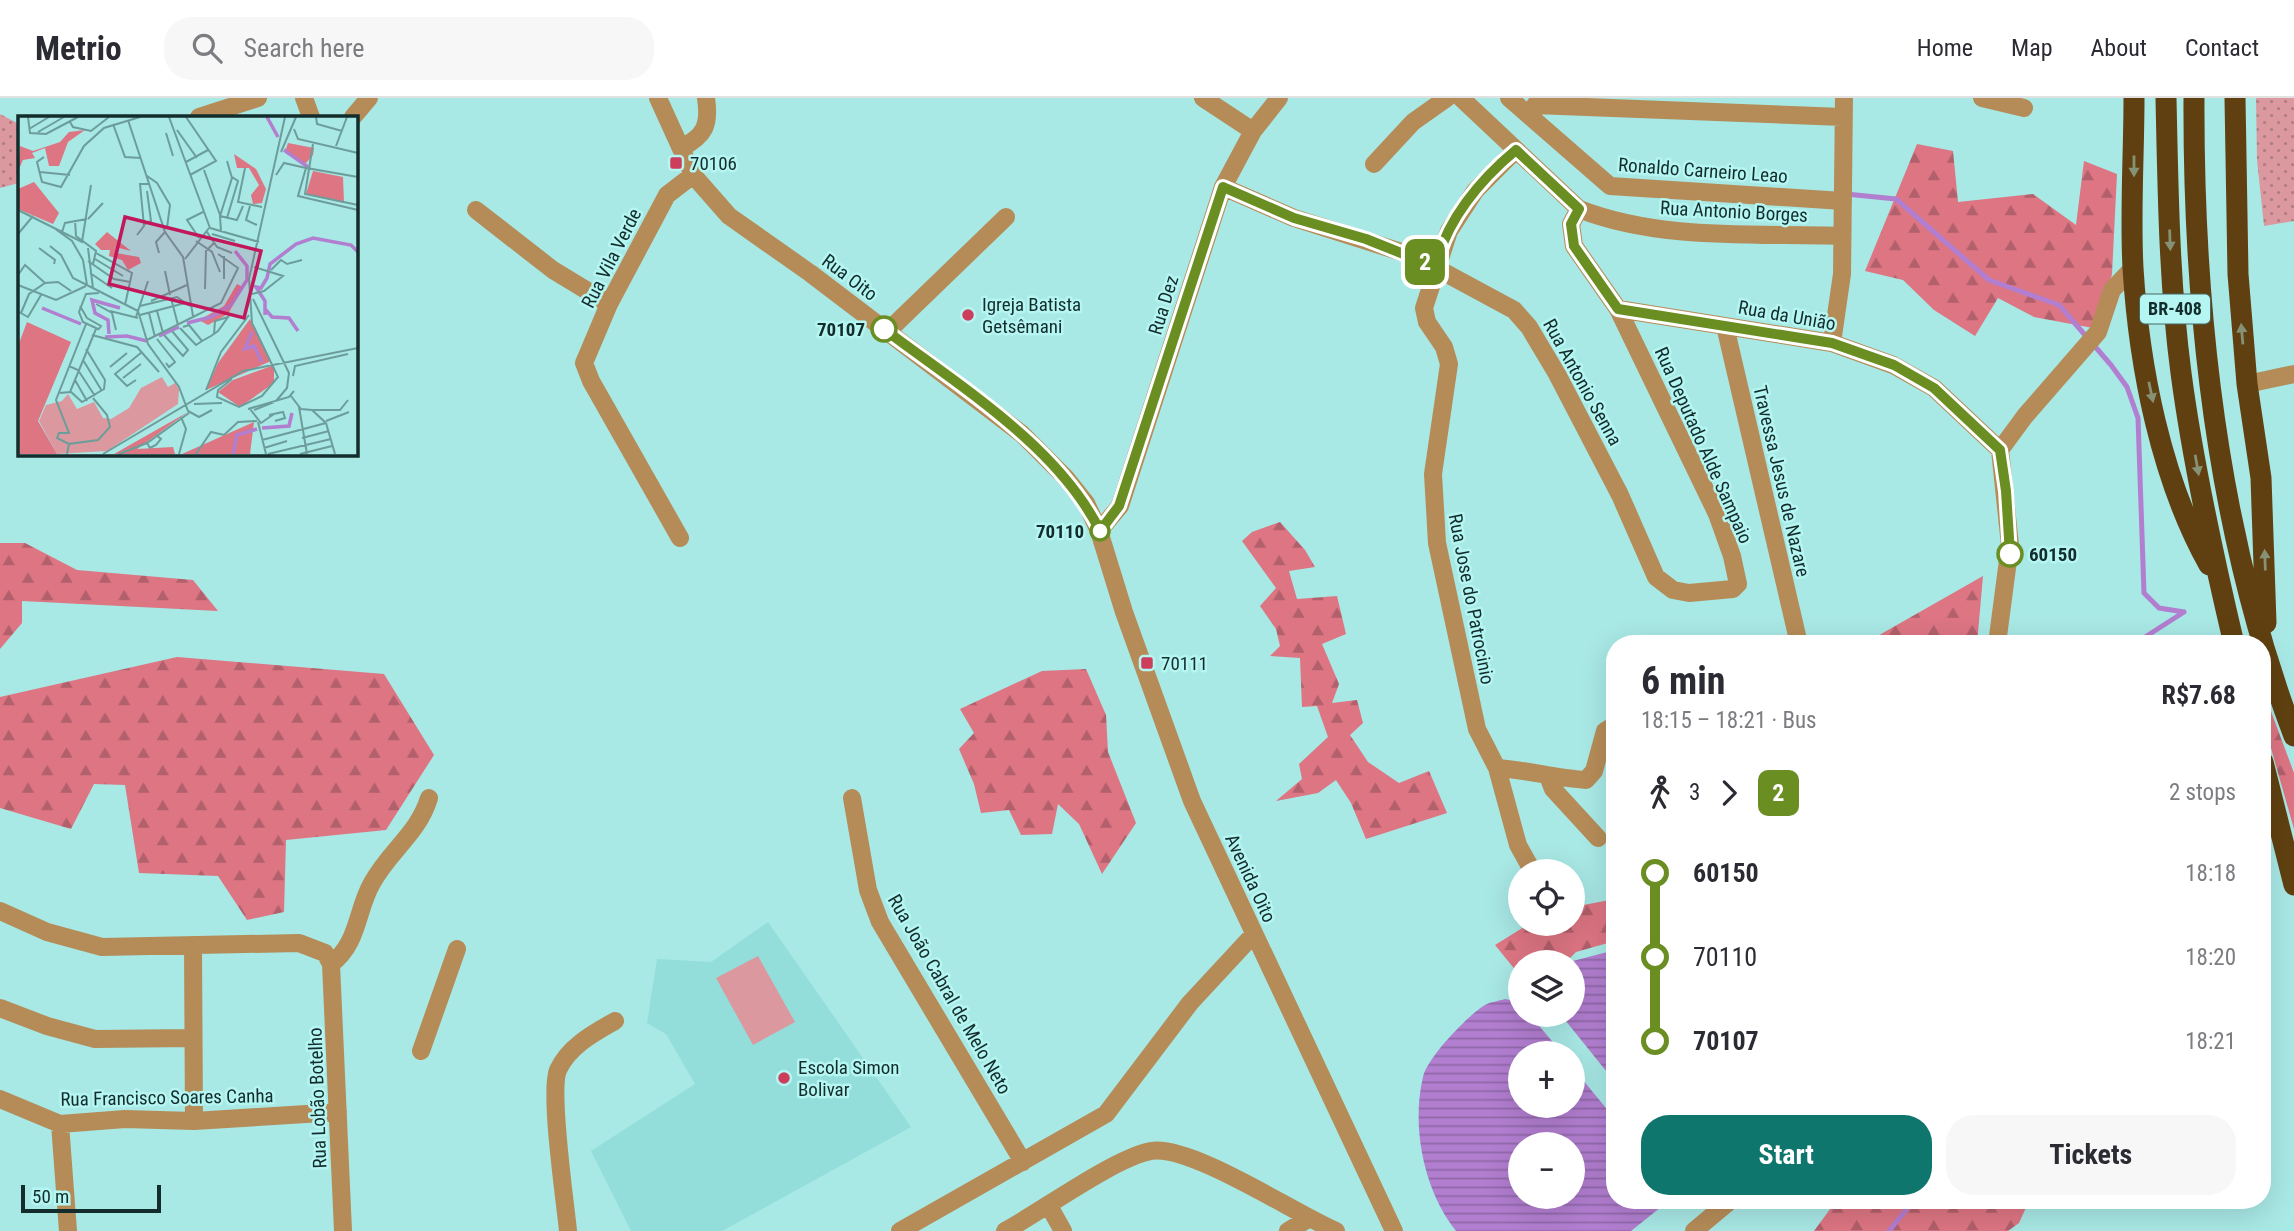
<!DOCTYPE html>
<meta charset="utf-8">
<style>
:root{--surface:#fff;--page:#f7f7f7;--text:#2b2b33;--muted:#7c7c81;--line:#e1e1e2;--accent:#0f766e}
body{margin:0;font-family:"Roboto Condensed",sans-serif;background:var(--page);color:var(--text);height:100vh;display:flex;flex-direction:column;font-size:26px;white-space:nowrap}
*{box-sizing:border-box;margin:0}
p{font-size:23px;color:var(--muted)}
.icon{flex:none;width:38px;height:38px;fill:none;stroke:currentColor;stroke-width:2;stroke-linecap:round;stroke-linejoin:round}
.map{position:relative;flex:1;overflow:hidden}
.side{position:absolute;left:1606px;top:537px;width:665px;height:574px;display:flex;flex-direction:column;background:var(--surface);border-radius:28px;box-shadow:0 7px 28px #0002}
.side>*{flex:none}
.badge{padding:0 14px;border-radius:10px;font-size:24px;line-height:46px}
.fabs{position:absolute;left:1508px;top:761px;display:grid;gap:14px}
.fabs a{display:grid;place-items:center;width:77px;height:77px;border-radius:50%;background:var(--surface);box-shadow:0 7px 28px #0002;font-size:35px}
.scale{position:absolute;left:21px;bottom:18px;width:140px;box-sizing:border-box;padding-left:7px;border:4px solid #132d2c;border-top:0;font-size:19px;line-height:24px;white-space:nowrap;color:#132d2c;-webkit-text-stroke:5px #b5f5f2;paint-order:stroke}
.map>.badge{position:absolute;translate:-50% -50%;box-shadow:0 0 0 4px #fff}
.legs{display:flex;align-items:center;gap:10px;height:77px;padding:0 35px;font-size:23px}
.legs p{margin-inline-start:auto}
.summary{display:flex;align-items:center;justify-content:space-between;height:119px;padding:0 35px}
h1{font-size:38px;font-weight:700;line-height:52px}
.cta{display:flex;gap:14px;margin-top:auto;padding:14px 35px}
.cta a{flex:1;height:80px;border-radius:28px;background:var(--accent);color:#fff;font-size:28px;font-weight:700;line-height:80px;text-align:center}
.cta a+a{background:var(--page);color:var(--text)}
ul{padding:0 35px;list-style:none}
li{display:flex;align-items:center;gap:24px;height:84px;font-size:26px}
li i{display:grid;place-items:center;width:10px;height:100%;margin:0 9px;background:currentColor}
li i::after{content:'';width:18px;height:18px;margin:-9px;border:5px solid;border-radius:50%;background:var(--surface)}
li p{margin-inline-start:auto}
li:first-child i{background:linear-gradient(#0000 50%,currentColor 0)}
li:last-child i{background:linear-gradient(currentColor 50%,#0000 0)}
header{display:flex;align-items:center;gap:42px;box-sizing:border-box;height:98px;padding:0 35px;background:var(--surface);border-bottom:2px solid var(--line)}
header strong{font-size:33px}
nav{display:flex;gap:38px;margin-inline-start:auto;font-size:24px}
.search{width:490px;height:63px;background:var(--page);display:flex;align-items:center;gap:18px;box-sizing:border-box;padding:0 24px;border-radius:28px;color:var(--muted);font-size:26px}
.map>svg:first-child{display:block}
.built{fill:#93deda}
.grass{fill:url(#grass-dots)}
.forest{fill:url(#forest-firs)}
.park{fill:#db999f}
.water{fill:url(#water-rules);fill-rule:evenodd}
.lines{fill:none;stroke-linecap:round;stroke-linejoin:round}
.stream{stroke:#b27ed0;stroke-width:5}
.minor{stroke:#b58c58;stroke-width:18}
.highway{stroke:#604010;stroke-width:21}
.oneway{fill:#869176}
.line-1-casing{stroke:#fff;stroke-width:16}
.line-1{stroke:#6b8e23;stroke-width:10}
.poi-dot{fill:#cd3d5c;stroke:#b5f5f2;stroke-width:2.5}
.stop-1-dot{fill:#fff;stroke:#6b8e23;stroke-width:3.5}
.labels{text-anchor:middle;stroke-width:5;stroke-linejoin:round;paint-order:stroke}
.shield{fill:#b5f5f2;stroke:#446967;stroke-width:2}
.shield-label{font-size:18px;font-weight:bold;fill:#132d2c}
.poi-label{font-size:19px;fill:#132d2c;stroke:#b5f5f2;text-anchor:start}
.street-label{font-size:19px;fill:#132d2c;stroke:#b5f5f2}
.stop-label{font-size:19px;font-weight:bold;fill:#132d2c;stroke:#b5f5f2;text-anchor:end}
.inset-river{fill:none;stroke:#b27ed0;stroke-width:3.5}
.inset-road{fill:none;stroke:#6c9d9b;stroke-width:2}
.view{fill:#c2185b;fill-opacity:0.15;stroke:#c2185b;stroke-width:3.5}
.inset-edge{fill:none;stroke:#132d2c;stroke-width:3.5}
</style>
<header>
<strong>Metrio</strong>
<div class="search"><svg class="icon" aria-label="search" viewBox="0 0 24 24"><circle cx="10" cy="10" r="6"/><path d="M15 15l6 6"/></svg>Search here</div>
<nav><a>Home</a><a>Map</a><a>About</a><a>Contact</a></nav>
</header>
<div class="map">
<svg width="2294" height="1133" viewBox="0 0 2294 1133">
<defs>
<pattern id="grass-dots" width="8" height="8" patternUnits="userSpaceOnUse" patternTransform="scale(1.75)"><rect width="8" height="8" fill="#db999f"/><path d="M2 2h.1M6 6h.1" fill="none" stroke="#b07d82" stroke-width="1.8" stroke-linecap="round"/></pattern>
<pattern id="forest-firs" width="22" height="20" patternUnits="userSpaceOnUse" patternTransform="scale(1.75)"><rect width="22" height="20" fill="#dd7583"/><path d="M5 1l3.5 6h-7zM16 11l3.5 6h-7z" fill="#b2606b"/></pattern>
<pattern id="water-rules" width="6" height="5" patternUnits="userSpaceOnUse" patternTransform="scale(1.75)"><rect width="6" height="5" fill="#b27ed0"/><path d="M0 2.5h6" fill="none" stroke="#9068a9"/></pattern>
</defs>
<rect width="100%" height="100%" fill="#a8e8e5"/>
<path class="built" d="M 768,824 L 911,1029 L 722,1133 L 631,1133 L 591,1053 L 695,986 L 666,936 L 647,925 L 657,861 L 711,864 Z"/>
<path class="grass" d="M 2256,0 L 2294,0 L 2294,123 L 2264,128 L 2257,62 Z
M 0,16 L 19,26 L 19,85 L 0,90 Z"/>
<path class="forest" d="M 1917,46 L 1953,53 L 1958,104 L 2033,96 L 2076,127 L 2084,63 L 2117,76 L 2112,176 L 2098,231 L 2034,219 L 1998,200 L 1975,238 L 1934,212 L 1903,182 L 1865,173 Z
M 1280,424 L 1305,452 L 1315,469 L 1289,473 L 1297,501 L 1337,498 L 1346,536 L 1322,546 L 1339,586 L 1332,605 L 1357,602 L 1363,625 L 1350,637 L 1368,664 L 1399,685 L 1429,673 L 1447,715 L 1366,741 L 1351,705 L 1336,682 L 1318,695 L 1276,703 L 1302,681 L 1299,666 L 1328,639 L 1317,608 L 1302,609 L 1300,560 L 1270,558 L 1280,548 L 1276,531 L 1260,508 L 1276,490 L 1242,443 L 1252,434 Z
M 0,445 L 25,445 L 77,472 L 193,482 L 218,513 L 22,503 L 22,525 L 0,551 Z
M 1983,478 L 1977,546 L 1874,546 L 1874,540 Z
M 177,559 L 384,576 L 434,657 L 386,732 L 286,742 L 284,814 L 247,822 L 218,778 L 139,775 L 125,687 L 94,686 L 71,731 L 0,710 L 0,599 Z
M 1086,571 L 1106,617 L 1108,654 L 1136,725 L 1102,776 L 1079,726 L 1058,706 L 1052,736 L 1021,737 L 1009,712 L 981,715 L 974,686 L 959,651 L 974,635 L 960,611 L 1042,573 Z
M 2269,608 L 2294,675 L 2294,731 L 2263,622 L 2263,610 Z
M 1615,801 L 1615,843 L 1576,854 L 1566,864 L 1521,864 L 1521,879 L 1495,847 L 1529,826 L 1573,826 L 1573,809 Z
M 1836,1103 L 1836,1102 L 2029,1103 L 2019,1125 L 2008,1133 L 1814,1133 Z"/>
<path class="park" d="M 758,858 L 795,924 L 753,947 L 716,880 Z"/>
<path class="water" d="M 1615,852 L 1615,984 L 1561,917 L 1573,917 L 1573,864 L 1569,864 Z
M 1505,901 L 1520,904 L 1521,917 L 1530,917 L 1562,955 L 1521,956 L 1521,1008 L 1573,1008 L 1573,970 L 1615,1021 L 1615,1102 L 1663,1103 L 1661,1109 L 1631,1133 L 1456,1133 C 1424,1093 1411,1029 1423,979 C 1427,960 1468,917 1485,907 C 1490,904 1499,903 1505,901 ZM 1521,1046 L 1573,1046 L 1573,1099 L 1521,1099 Z"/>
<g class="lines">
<path class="stream" d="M 1846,96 L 1896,101 L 1989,182 L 2059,207 L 2111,267 L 2127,289 L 2138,320 L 2144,495 L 2159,510 L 2184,514
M 2140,546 L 2142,541 L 2184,514
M 1889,1133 L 1914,1102"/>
<path class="minor" d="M 304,0 L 311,19
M 658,0 L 693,77 L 729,118 L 810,175 L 1022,336 L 1066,380 L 1086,405 L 1099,433 L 1124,514 L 1192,703 L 1394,1133
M 1203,0 L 1253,33
M 1461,0 L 1579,111 C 1661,143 1755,135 1842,138
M 1509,0 L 1610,88 L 1843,103
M 1982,0 L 2024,10
M 1535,7 L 1843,19
M 199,19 L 258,0
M 353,19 L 369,0
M 681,50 C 705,38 710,27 706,0
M 1516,52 L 1475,93 L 1449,133 L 1424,210 L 1427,224 L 1444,249 L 1449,266 L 1433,376 L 1437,445 L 1477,631 L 1497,670 L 1518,747 L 1533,774
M 1374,66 L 1413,24 L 1447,0
M 1223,89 L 1294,120 L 1414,158 L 1514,212 L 1529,229 L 1557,276 L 1620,397 L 1656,479 L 1673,492 L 1689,495 L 1733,491 L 1738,486 L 1732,458 L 1717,416 L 1618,211 L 1574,148 L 1571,126 L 1579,111
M 476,112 L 553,172 L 609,206
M 1618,211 L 1832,245 L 1893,267 L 1934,290 L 2000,352 L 2010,447 L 1997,546
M 1725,228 L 1799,546
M 887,234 L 1006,119
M 1832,245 L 1842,176 L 1844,0
M 2247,286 L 2294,276
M 2000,352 L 2025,318 L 2098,234 L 2112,192 L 2133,170
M 1099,433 L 1120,408 L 1223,89 L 1253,33 L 1279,0
M 680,440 L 591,283 L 584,265 L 609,206 L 667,97 L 693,77
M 1497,670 C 1527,672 1556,680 1586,682 L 1594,673 L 1605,633 L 1615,627
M 1548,678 L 1553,691 L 1598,740
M 852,700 L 868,792 L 880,824 L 1023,1064
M 0,813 L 47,834 L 102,849 L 299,845 L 325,855 L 331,866 L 343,1133
M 193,848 L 194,1023
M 331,866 C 359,845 356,813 372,785 C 390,752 418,736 429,700
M 0,910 L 47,928 L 95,941 L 192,940
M 421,953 L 457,851
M 0,1001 L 60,1026 L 125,1021 L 194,1023 L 338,1014
M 60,1026 L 68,1133
M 1049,1108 L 1063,1133
M 568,1133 C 565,1102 549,994 558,972 C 569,948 594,935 615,923
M 900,1133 L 1106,1016 L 1190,905 L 1254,836
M 1005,1133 C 1042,1113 1114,1060 1151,1053 C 1190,1046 1294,1115 1336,1133
M 1288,1133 L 1308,1121
M 1694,1133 L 1731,1102"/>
<path class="highway" d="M 2134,0 C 2134,56 2130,114 2133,170 C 2139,269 2161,381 2209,467
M 2166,0 C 2168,92 2169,184 2181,275 C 2193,366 2213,457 2234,546
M 2194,0 C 2193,215 2217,436 2294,638
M 2235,0 L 2238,176 L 2247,286 L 2261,380 L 2266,525
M 2263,664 L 2294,787"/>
</g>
<defs><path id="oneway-solid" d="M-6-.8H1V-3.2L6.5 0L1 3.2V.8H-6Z" transform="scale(1.75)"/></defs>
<g class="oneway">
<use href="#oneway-solid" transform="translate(2134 68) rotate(90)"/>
<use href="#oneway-solid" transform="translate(2170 142) rotate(88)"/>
<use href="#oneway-solid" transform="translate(2242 236) rotate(-95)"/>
<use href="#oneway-solid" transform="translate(2151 294) rotate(78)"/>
<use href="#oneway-solid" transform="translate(2197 367) rotate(80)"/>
<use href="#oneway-solid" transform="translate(2265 462) rotate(-92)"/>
</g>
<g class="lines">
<g class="line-1-casing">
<path id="line-1" d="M 884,231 C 958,287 1058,348 1100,433 L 1119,408 L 1223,89 L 1294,120 L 1366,141 L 1436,169 C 1445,123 1481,81 1516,52 L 1579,111 L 1571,126 L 1574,148 L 1618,211 L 1832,245 L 1894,267 L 1934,290 L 2000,352 L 2006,393 L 2010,456"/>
</g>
<use href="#line-1" class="line-1"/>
</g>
<g class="poi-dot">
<rect x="669" y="58" width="14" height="14" rx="3.5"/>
<circle cx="968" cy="217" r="7"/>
<rect x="1140" y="558" width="14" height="14" rx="3.5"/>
<circle cx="784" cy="980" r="7"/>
</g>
<g class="stop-1-dot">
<circle cx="884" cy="231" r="12"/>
<circle cx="1100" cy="433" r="9"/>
<circle cx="2010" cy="456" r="12"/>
</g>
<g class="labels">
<rect class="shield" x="2140" y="196.5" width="70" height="29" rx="5"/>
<g class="shield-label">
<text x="2175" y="217">BR-408</text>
</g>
<g class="poi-label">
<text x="690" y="72">70106</text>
<text x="982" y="213">Igreja Batista<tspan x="982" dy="22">Getsêmani</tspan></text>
<text x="1161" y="572">70111</text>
<text x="798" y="976">Escola Simon<tspan x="798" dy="22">Bolivar</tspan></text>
</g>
<g class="street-label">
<text transform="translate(1703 72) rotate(4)" y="7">Ronaldo Carneiro Leao</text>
<text transform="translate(1734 113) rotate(3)" y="7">Rua Antonio Borges</text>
<text transform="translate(611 160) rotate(-63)" y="7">Rua Vila Verde</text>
<text transform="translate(850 179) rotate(37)" y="7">Rua Oito</text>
<text transform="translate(1163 207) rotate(-73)" y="7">Rua Dez</text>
<text transform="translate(1787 217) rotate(10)" y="7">Rua da União</text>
<text transform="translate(1583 284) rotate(61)" y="7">Rua Antonio Senna</text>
<text transform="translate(1704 347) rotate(66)" y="7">Rua Deputado Alde Sampaio</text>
<text transform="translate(1782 383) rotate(77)" y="7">Travessa Jesus de Nazare</text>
<text transform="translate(1472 501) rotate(79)" y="7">Rua Jose do Patrocinio</text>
<text transform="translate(1251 780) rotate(65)" y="7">Avenida Oito</text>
<text transform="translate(950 896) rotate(60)" y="7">Rua João Cabral de Melo Neto</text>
<text transform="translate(167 999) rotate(-1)" y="7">Rua Francisco Soares Canha</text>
<text transform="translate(317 1000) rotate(-92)" y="7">Rua Lobão Botelho</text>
</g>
<g class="stop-label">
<text x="865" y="238">70107</text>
<text x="1084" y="440">70110</text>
<text x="2029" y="463" text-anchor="start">60150</text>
</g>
</g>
<g transform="translate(18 18)">
<rect width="340" height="340" fill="#a8e8e5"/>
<path d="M 144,261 L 150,271 L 157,267 L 161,273 L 160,288 L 89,335 L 39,338 L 21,305 L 28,289 L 44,285 L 50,278 L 59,293 L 76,286 L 85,302 L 93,303 L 111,292 L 123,272 Z" fill="#db999f"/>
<path d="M 67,14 L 50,26 L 41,50 L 31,50 L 27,32 L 14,37 L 17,42 L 5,44 L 0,55 L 2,30 L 15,35 L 42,26 L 51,16 ZM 270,27 L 296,32 L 295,39 L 288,47 L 281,46 L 267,36 ZM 216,38 L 238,53 L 248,73 L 244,87 L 235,88 L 233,79 L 241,69 L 231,52 L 219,52 ZM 295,55 L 325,61 L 326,87 L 288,78 ZM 16,66 L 41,97 L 35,108 L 0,93 L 0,73 ZM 89,116 L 113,135 L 101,132 L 98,137 L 121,141 L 123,147 L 110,154 L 104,144 L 91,140 L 92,134 L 83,134 L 77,128 ZM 219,168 L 225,171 L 210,198 L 190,209 L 181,204 L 206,190 ZM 232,203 L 253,245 L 188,274 L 200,247 ZM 9,206 L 53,226 L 20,305 L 39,338 L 0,338 L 0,230 ZM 256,249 L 256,267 L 222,291 L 200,276 L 215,264 ZM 170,296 L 119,333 L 155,331 L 157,338 L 96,338 ZM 236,306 L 232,338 L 164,338 Z" fill="#dd7583"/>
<path class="inset-river" d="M 249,1 L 260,21M 266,34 L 290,51M 24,192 L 63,208M 247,193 L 254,201 L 271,202 L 280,215M 247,199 L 247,185 L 238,171 L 243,172 L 249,162 L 252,148 L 278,128 L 295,122 L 333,129 L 340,136M 169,207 L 193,201 L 213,189 L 229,164 L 229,150 L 217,135M 234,216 L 227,233 L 236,230 L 244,246M 91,218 L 90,204 L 77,197 L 74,184 L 102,192M 141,220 L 161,211M 87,221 L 109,220 L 129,225M 244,312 L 271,310 L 274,297M 215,338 L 219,319 L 239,313"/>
<path class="inset-road" d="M 10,1 L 12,17 L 28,18 L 60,1M 151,1 L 192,112M 168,1 L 198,45 L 172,59M 298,1 L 299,8 L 324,15M 110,4 L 147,116 L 165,141 L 175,200M 52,6 L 55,11 L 73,15 L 91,1M 95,8 L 107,41 L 123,42M 11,13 L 31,1M 276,13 L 280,23 L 340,37M 159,14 L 179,42M 20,16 L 46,1M 148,17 L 155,40M 295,28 L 287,78 L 340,89M 318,30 L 329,1M 263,36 L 278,1M 26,41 L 19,46 L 24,66 L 43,71 L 66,30 L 86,12 L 122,1M 168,46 L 190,34M 227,52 L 220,86 L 244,91M 186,54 L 202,99M 22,56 L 52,59M 258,59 L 266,47 L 288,52M 129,60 L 139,67 L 152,89 L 149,112M 340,61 L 288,52 L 280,80 L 340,94M 232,90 L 228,104 L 239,109M 0,94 L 64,126 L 73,69M 202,100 L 219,104 L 225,90M 209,102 L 220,65 L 214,61M 70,103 L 85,87M 57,104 L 58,120 L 78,135 L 75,148M 125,109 L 133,105 L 129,75M 36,112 L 54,125 L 65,144 L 69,169M 192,112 L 241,126M 203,115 L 202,100 L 214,62 L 209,45M 44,116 L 47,107 L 69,103M 189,116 L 199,131 L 214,137M 0,118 L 15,100M 194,118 L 217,125M 119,119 L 126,110 L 122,68 L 131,68M 181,122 L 169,104 L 185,96M 178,125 L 194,136 L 202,156M 32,130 L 43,139 L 55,162 L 120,195M 21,132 L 37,144 L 36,148M 70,132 L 75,172M 78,137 L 114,157 L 107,189M 141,137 L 138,126 L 147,116M 77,143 L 105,160M 167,143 L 191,112M 70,145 L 96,163 L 112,166M 253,154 L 263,144 L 269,148 L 284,144M 147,155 L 152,179M 72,157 L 94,172M 0,159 L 7,149 L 27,167M 206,163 L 206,140M 0,169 L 38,184 L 68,170M 187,173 L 188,135 L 196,127M 234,178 L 246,175 L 265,160 L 236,151M 153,182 L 160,209M 235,183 L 271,257 L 269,272 L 258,285M 133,185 L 169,169M 78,188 L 94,197 L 98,214M 62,190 L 69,202 L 83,210 L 80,214M 122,190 L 159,181 L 172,190M 92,195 L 120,202M 120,195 L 130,228 L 161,271 L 170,295 L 181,301 L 194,294M 139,195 L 145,217M 1,196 L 10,201 L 23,179M 3,197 L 11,178 L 27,167 L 40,166 L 53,175M 131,197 L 137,221M 122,199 L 167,187M 118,201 L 130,165M 165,211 L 171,209 L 184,225M 162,212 L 178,229 L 184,225 L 193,220 L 200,215 L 210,201 L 197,205 L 196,218M 80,213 L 65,206 L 61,196 L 68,178 L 81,177M 74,219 L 119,231 L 141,256M 146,219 L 165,240 L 170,234 L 154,215M 139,223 L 157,246 L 151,251 L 148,247M 129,224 L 203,187 L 220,152 L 200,138M 65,244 L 84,275M 51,250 L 60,254 L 77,280M 92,251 L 109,237M 275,260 L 277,250 L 330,238M 105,262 L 123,248M 214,263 L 200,274 L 199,281 L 221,291 L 244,280 L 260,261 L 234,207 L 231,163 L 267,1M 57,264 L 69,285M 118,264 L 109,270 L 97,258 L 124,236M 188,274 L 203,236 L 231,199M 52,275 L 64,286 L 86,273 L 87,264 L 68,233M 42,277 L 52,276 L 78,213M 273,280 L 283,293 L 294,294 L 308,307M 176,288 L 204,287M 281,291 L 289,338M 230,293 L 271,281 L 276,275M 232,293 L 243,307 L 256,298M 236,294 L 256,286M 294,294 L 322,294 L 330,284M 251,299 L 265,296 L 267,302 L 257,305M 308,305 L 331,296M 240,306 L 248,338M 308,307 L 317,338M 284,322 L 311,315M 244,324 L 308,307M 129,327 L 132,332 L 138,329 L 143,323 L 138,319M 51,328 L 39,322 L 41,317 L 51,317 L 38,284 L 68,208M 246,332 L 269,325M 49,338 L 51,328 L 80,324 L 92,311 L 89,299 L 75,282M 85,338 L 225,255 L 340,232M 101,338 L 129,327 L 171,297M 161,338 L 168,313 L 163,301M 178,338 L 193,316 L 206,319 L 220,306 L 239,305M 250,338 L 313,323M 282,338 L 314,330"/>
<path class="view" d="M 107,101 L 243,135 L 226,202 L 91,168 Z"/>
<rect width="340" height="340" class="inset-edge"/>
</g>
</svg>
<div class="fabs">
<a><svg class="icon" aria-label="locate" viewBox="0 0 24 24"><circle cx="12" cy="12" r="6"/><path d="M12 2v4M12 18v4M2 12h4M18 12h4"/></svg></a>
<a><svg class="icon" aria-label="layers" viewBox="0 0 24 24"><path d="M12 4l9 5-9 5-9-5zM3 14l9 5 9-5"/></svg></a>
<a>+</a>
<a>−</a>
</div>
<div class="scale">50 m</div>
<b class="badge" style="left:1425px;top:164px;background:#6b8e23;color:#fff">2</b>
<section class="side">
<div class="summary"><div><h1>6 min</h1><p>18:15 – 18:21 · Bus</p></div><b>R$7.68</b></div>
<div class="legs"><svg class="icon" aria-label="walk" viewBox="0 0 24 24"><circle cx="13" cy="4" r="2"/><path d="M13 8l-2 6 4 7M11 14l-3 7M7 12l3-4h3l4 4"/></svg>3<svg class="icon" aria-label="forward" viewBox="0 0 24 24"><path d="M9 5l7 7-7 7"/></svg><b class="badge" style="background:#6b8e23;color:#fff">2</b><p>2 stops</p></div>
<ul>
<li><i style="color:#6b8e23"></i><b>60150</b><p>18:18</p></li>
<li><i style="color:#6b8e23"></i><span>70110</span><p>18:20</p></li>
<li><i style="color:#6b8e23"></i><b>70107</b><p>18:21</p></li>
</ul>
<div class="cta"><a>Start</a><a>Tickets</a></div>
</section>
</div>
